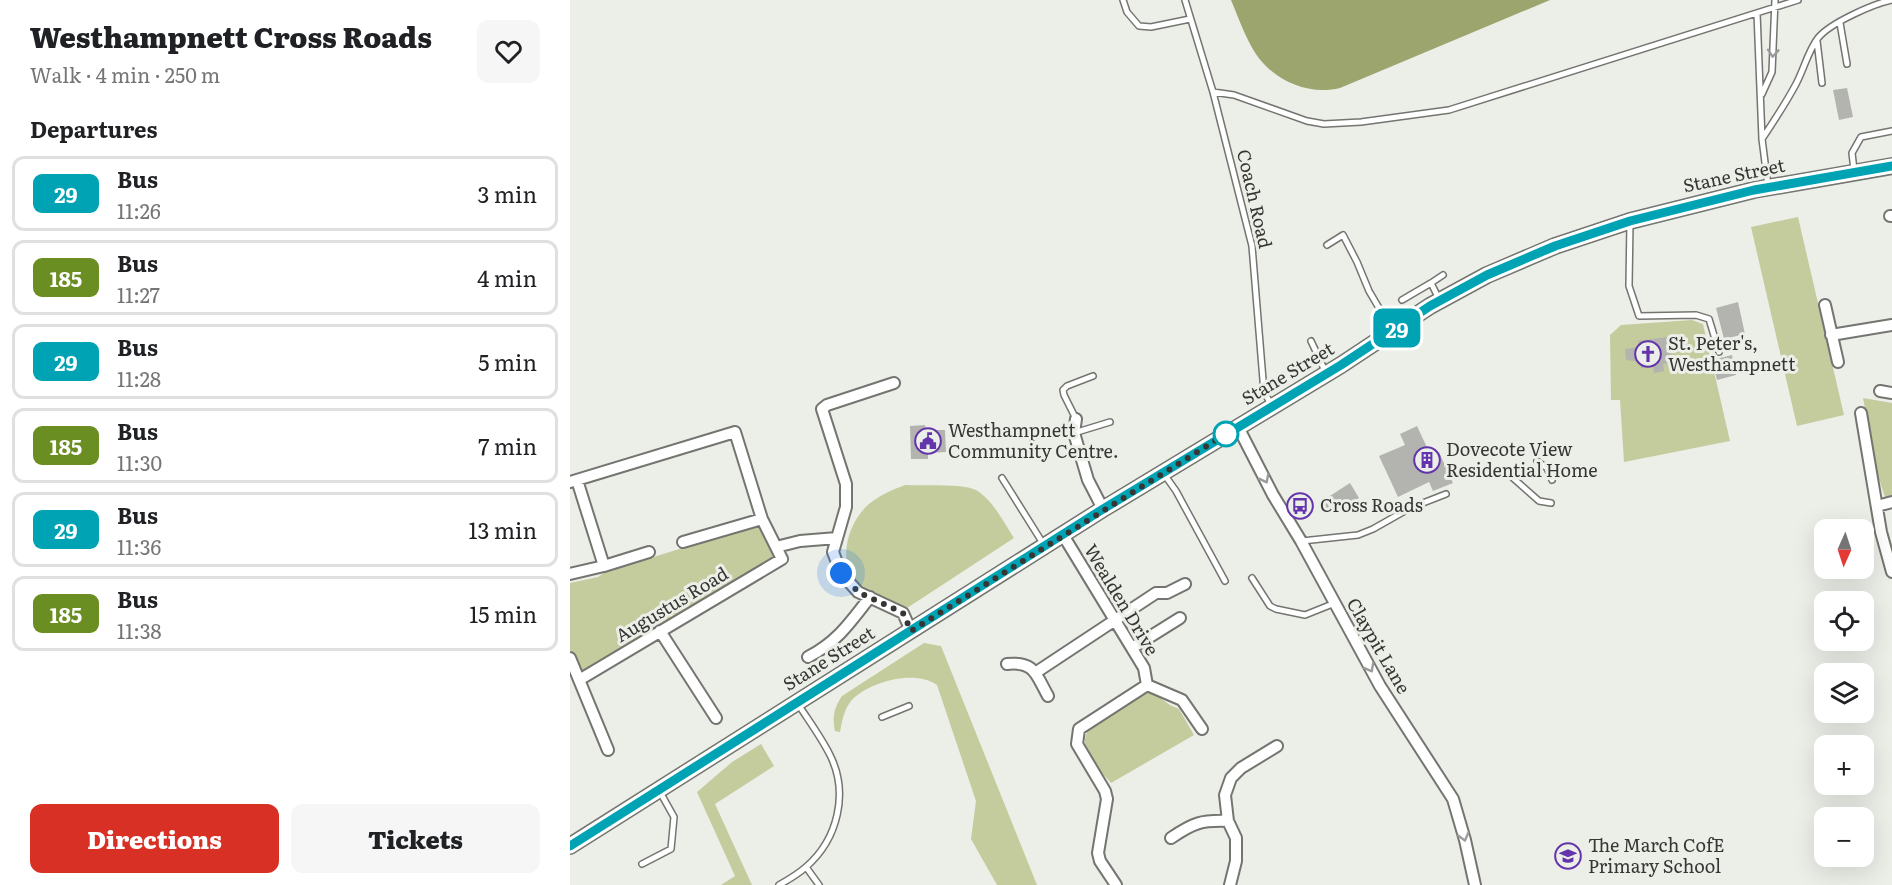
<!DOCTYPE html>
<meta charset="utf-8">
<style>
:root{--surface:#fff;--page:#f6f6f6;--text:#202124;--muted:#757577;--line:#e0e0e0;--accent:#d93025}
body{margin:0;font-family:Literata,serif;background:var(--page);color:var(--text);height:100vh;display:flex;flex-direction:column;font-size:22px;white-space:nowrap}
*{box-sizing:border-box;margin:0}
p{font-size:20px;color:var(--muted)}
.icon{flex:none;width:33px;height:33px;fill:none;stroke:currentColor;stroke-width:2;stroke-linecap:round;stroke-linejoin:round}
.map{position:relative;flex:1;overflow:hidden}
.details{display:flex;flex-direction:column;background:var(--surface);width:570px}
.details>*{flex:none}
.badge{padding:0 12px;border-radius:9px;font-size:21px;line-height:39px}
.needle{width:39px;rotate:183deg}
.fabs{position:absolute;left:1244px;top:519px;display:grid;gap:12px}
.fabs a{display:grid;place-items:center;width:60px;height:60px;border-radius:12px;background:var(--surface);box-shadow:0 6px 24px #0002;font-size:30px}
.you{position:absolute;width:30px;height:30px;margin:-15px;border:4px solid #fff;border-radius:50%;background:#1a73e8;box-shadow:0 0 0 9px #1a73e833}
.map>.badge{position:absolute;translate:-50% -50%;box-shadow:0 0 0 3px #fff}
h2{padding:0 30px;font-size:22px;line-height:54px}
.round{display:grid;place-items:center;flex:none;width:63px;height:63px;border-radius:12px;background:var(--page)}
.head{display:flex;align-items:center;justify-content:space-between;height:102px;padding:0 30px}
h1{font-size:28px;font-weight:800;line-height:45px}
.cta{display:flex;gap:12px;margin-top:auto;padding:12px 30px}
.cta a{flex:1;height:69px;border-radius:12px;background:var(--accent);color:#fff;font-size:24px;font-weight:800;line-height:69px;text-align:center}
.cta a+a{background:var(--page);color:var(--text)}
ul{padding:0;list-style:none}
li{display:flex;align-items:center;gap:18px;height:75px;margin:0 12px 9px;padding:0 18px;border:3px solid var(--line);border-radius:12px}
li div{flex:1}
li b{display:block;font-size:22px}
li em{font-style:normal}
li .badge{min-width:66px;font-weight:700;text-align:center}
main{display:flex;flex:1;min-height:0}
.map>svg:first-child{display:block}
.green{fill:#c4cc9e}
.water{fill:#9ca56e}
.building{fill:#b3b4af}
.lines{fill:none;stroke-linecap:round;stroke-linejoin:round}
.lane-casing{stroke:#747570;stroke-width:8}
.street-casing{stroke:#747570;stroke-width:14}
.secondary-casing{stroke:#747570;stroke-width:18}
.lane{stroke:#fff;stroke-width:5}
.street{stroke:#fff;stroke-width:10}
.secondary{stroke:#fff;stroke-width:15}
.oneway{stroke:#9a9b9a}
.line-casing{stroke:#fff;stroke-width:14}
.line{stroke:#00a3b4;stroke-width:9}
.walk{stroke:#363735;stroke-width:6;stroke-dasharray:0 10.8}
.stop-dot{fill:#fff;stroke:#00a3b4;stroke-width:3}
.labels{text-anchor:middle;stroke-width:6;stroke-linejoin:round;paint-order:stroke}
.street-label{font-size:18px;fill:#363735;stroke:#eceee8}
.poi-label{font-size:18px;fill:#363735;stroke:#eceee8;text-anchor:start}
</style>
<main>
<section class="details">
<div class="head"><div><h1>Westhampnett Cross Roads</h1><p>Walk · 4 min · 250 m</p></div><a class="round"><svg class="icon" aria-label="heart" viewBox="0 0 24 24"><path d="M12 20l-8-8c-3-5 5-10 8-4 3-6 11-1 8 4z"/></svg></a></div>
<h2>Departures</h2>
<ul>
<li><span class="badge" style="background:#00a3b4;color:#fff">29</span><div><b>Bus</b><p>11:26</p></div><em>3 min</em></li>
<li><span class="badge" style="background:#6b8e23;color:#fff">185</span><div><b>Bus</b><p>11:27</p></div><em>4 min</em></li>
<li><span class="badge" style="background:#00a3b4;color:#fff">29</span><div><b>Bus</b><p>11:28</p></div><em>5 min</em></li>
<li><span class="badge" style="background:#6b8e23;color:#fff">185</span><div><b>Bus</b><p>11:30</p></div><em>7 min</em></li>
<li><span class="badge" style="background:#00a3b4;color:#fff">29</span><div><b>Bus</b><p>11:36</p></div><em>13 min</em></li>
<li><span class="badge" style="background:#6b8e23;color:#fff">185</span><div><b>Bus</b><p>11:38</p></div><em>15 min</em></li>
</ul>
<div class="cta"><a>Directions</a><a>Tickets</a></div>
</section>
<div class="map">
<svg width="1322" height="885" viewBox="0 0 1322 885">
<rect width="100%" height="100%" fill="#eceee8"/>
<path class="green" d="M 1228,217 L 1274,415 L 1227,426 L 1181,227 Z
M 1122,320 L 1133,324 L 1160,441 L 1054,462 L 1050,400 L 1041,400 L 1040,335 L 1051,325 Z
M 1293,398 L 1322,403 L 1322,495 L 1315,497 L 1307,473 Z
M 335,485 C 352,486 393,483 406,490 C 423,500 434,523 444,538 L 334,610 C 318,602 298,596 286,583 C 267,560 278,522 299,504 C 310,495 322,490 335,485 Z
M 190,524 L 208,558 L 10,675 L 0,650 L 0,583 L 28,577 L 35,572 Z
M 354,643 L 371,646 L 467,885 L 427,885 L 401,839 L 406,801 L 367,685 C 345,669 298,682 281,701 C 274,710 272,721 270,732 L 265,731 C 262,717 264,708 272,696 Z
M 582,692 L 600,705 L 609,709 L 624,735 L 541,783 C 526,765 505,750 520,727 L 573,693 Z
M 191,744 L 204,766 L 145,804 L 182,885 L 151,885 L 165,876 L 127,792 L 162,762 Z"/>
<path class="water" d="M 661,0 L 980,0 L 770,88 C 742,95 712,84 693,63 C 679,48 669,19 661,0 Z"/>
<path class="building" d="M 1277,88 L 1283,117 L 1269,120 L 1263,90 Z
M 1168,302 L 1175,334 L 1154,339 L 1146,308 Z
M 1098,337 L 1101,363 L 1093,364 L 1094,371 L 1084,373 L 1083,366 L 1071,368 L 1070,362 L 1056,360 L 1055,349 L 1069,347 L 1068,341 Z
M 1162,355 L 1166,375 L 1147,380 L 1142,360 Z
M 355,425 L 356,430 L 375,430 L 376,452 L 358,453 L 358,459 L 341,459 L 340,426 Z
M 847,426 L 861,456 L 869,452 L 883,483 L 863,491 L 859,482 L 828,497 L 809,456 L 835,445 L 830,434 Z
M 780,483 L 789,498 L 778,504 L 776,500 L 758,511 L 752,501 Z"/>
<g class="lines">
<g class="lane-casing">
<path id="lane" d="M 553,0 L 557,12 L 569,26 L 581,27 L 620,19
M 615,0 L 643,92 L 682,246 L 694,392 L 702,406
M 1187,13 L 1192,139 L 1198,186
M 1270,23 L 1277,64
M 1247,41 L 1252,83
M 643,92 L 664,95 L 737,121 L 754,124 L 791,122 L 879,110 L 1228,0
M 1192,94 L 1202,72 L 1205,0
M 1192,139 C 1204,121 1216,103 1226,84 C 1234,69 1238,51 1248,38 C 1260,23 1303,4 1322,0
M 1284,170 L 1282,153 L 1291,137 L 1322,131
M 1060,222 L 1059,286 L 1069,316 L 1126,315 L 1139,319 L 1149,352
M 757,245 L 773,235 L 787,262 L 799,291 L 822,330
M 861,283 L 873,275
M 832,300 L 861,283 L 869,299
M 741,341 L 756,373
M 506,419 L 494,395 L 493,390 L 497,386 L 523,376
M 504,433 L 540,422
M 967,461 L 977,468 L 982,480
M 594,474 L 606,491 L 655,581
M 432,478 L 474,545
M 943,478 L 969,501 L 981,503
M 732,541 L 788,535 L 803,529 L 840,508 L 876,494
M 682,578 L 700,606 L 706,609 L 735,615 L 765,603
M 312,717 L 339,706
M 72,864 L 101,849 L 104,817 L 90,792
M 236,867 L 249,885
M 209,885 C 218,880 228,874 236,867 C 268,839 279,793 260,755 C 251,737 239,721 228,704"/>
</g>
<g class="street-casing">
<path id="street" d="M 1320,216 L 1322,216
M 1255,305 L 1268,362
M 1261,335 L 1322,325
M 324,383 L 257,405 L 252,409 L 276,484 L 276,507 L 263,552 L 271,573 L 288,592 L 333,613 L 341,631
M 1310,391 L 1322,393
M 1291,413 L 1311,532 L 1322,572
M 506,419 L 504,433 L 518,480 L 533,509
M 668,427 L 703,495 L 731,541 L 810,686 L 883,799 L 895,840 L 905,885
M 0,482 L 165,432 L 192,519 L 212,559 L 9,680
M 1307,506 L 1322,502
M 493,535 L 574,668 L 577,685
M 113,542 L 192,519
M 206,547 L 230,541 L 267,538
M 34,566 L 79,552
M 0,574 L 34,566 L 7,480
M 90,631 L 146,718
M 562,648 L 610,618
M 238,657 C 267,642 280,623 300,597
M 0,658 L 38,750
M 437,664 C 465,661 466,675 478,696
M 465,673 L 586,593 L 597,593 L 615,584
M 577,685 L 612,700 L 632,729
M 601,838 C 623,823 631,820 658,821
M 546,885 L 530,861 L 528,853 L 537,799 L 535,791 L 507,744 L 509,729 L 577,685
M 660,885 L 666,861 L 666,838 L 658,821 L 655,795 L 661,778 L 671,768 L 707,746"/>
</g>
<g class="secondary-casing">
<path id="secondary" d="M 0,846 L 533,509 L 771,365 L 860,306 L 917,275 L 985,246 L 1060,221 L 1184,190 L 1322,166"/>
</g>
<use href="#lane" class="lane"/>
<use href="#street" class="street"/>
<use href="#secondary" class="secondary"/>
</g>
<defs><path id="oneway-chevron" d="M-2-3.5L2.5 0L-2 3.5" fill="none" stroke-width="1.6" stroke-linecap="round" stroke-linejoin="round" transform="scale(1.5)"/></defs>
<g class="oneway">
<use href="#oneway-chevron" transform="translate(1203 53) rotate(94)"/>
<use href="#oneway-chevron" transform="translate(695 479) rotate(63)"/>
<use href="#oneway-chevron" transform="translate(800 668) rotate(61)"/>
<use href="#oneway-chevron" transform="translate(894 837) rotate(75)"/>
</g>
<g class="lines">
<g class="line-casing">
<path id="line" d="M 0,846 L 533,509 L 771,365 L 860,306 L 917,275 L 985,246 L 1060,221 L 1184,190 L 1322,166"/>
</g>
<use href="#line" class="line"/>
<path class="walk" d="M 271,573 L 288,592 L 333,613 L 341,631 L 656,434"/>
</g>
<defs>
<g id="church-ring" transform="scale(1.35)"><circle r="9.5" fill="#eceee8" stroke="#6334ac" stroke-width="1.5"/><path d="M-1.2-6h2.4v3.5h3.3v2.4h-3.3V6h-2.4V-.1h-3.3v-2.4h3.3Z" fill="#6334ac"/></g>
<g id="civic-ring" transform="scale(1.35)"><circle r="9.5" fill="#eceee8" stroke="#6334ac" stroke-width="1.5"/><path d="M-.6-6.5H3V-4.5H.6V-3L4-1V1h2V6H-6V1h2V-1L-.6-3ZM-1.2 2.5V6h2.4V2.5Z" fill="#6334ac"/></g>
<g id="building-ring" transform="scale(1.35)"><circle r="9.5" fill="#eceee8" stroke="#6334ac" stroke-width="1.5"/><path d="M-4-6H4V6H1V3H-1V6H-4ZM-2.5-4.3h1.7v1.8h-1.7ZM.8-4.3h1.7v1.8H.8ZM-2.5-1h1.7V.8h-1.7ZM.8-1h1.7V.8H.8Z" fill="#6334ac"/></g>
<g id="bus-ring" transform="scale(1.35)"><circle r="9.5" fill="#eceee8" stroke="#6334ac" stroke-width="1.5"/><path d="M-5-6H5V4H4V6H2V4H-2V6H-4V4H-5ZM-3.5-4V0h7V-4ZM-3.5 1.2v1.5H-2V1.2ZM2 1.2v1.5H3.5V1.2Z" fill="#6334ac"/></g>
<g id="school-ring" transform="scale(1.35)"><circle r="9.5" fill="#eceee8" stroke="#6334ac" stroke-width="1.5"/><path d="M0-5L7-2L0 1L-7-2ZM-4 1L0 2.5L4 1V4Q0 6-4 4Z" fill="#6334ac"/></g>
</defs>
<g fill-rule="evenodd">
<use href="#church-ring" x="1078" y="354"/>
<use href="#civic-ring" x="358" y="441"/>
<use href="#building-ring" x="857" y="460"/>
<use href="#bus-ring" x="730" y="506"/>
<use href="#school-ring" x="998" y="856"/>
</g>
<circle class="stop-dot" cx="656" cy="434" r="12"/>
<g class="labels">
<g class="street-label">
<text transform="translate(1164 176) rotate(-12)" y="6">Stane Street</text>
<text transform="translate(684 199) rotate(77)" y="6">Coach Road</text>
<text transform="translate(718 374) rotate(-31)" y="6">Stane Street</text>
<text transform="translate(551 600) rotate(59)" y="6">Wealden Drive</text>
<text transform="translate(102 605) rotate(-31)" y="6">Augustus Road</text>
<text transform="translate(808 646) rotate(60)" y="6">Claypit Lane</text>
<text transform="translate(259 659) rotate(-32)" y="6">Stane Street</text>
</g>
<g class="poi-label">
<text x="1098" y="350">St. Peter's,<tspan x="1098" dy="21">Westhampnett</tspan></text>
<text x="378" y="437">Westhampnett<tspan x="378" dy="21">Community Centre.</tspan></text>
<text x="876" y="456">Dovecote View<tspan x="876" dy="21">Residential Home</tspan></text>
<text x="750" y="512">Cross Roads</text>
<text x="1018" y="852">The March CofE<tspan x="1018" dy="21">Primary School</tspan></text>
</g>
</g>
</svg>
<div class="fabs">
<a><svg class="needle" viewBox="-14 -14 28 28"><path d="M0-13l5 13h-10z" fill="#e53935"/><path d="M0 13l5-13h-10z" fill="#757577"/></svg></a>
<a><svg class="icon" aria-label="locate" viewBox="0 0 24 24"><circle cx="12" cy="12" r="6"/><path d="M12 2v4M12 18v4M2 12h4M18 12h4"/></svg></a>
<a><svg class="icon" aria-label="layers" viewBox="0 0 24 24"><path d="M12 4l9 5-9 5-9-5zM3 14l9 5 9-5"/></svg></a>
<a>+</a>
<a>−</a>
</div>
<div class="you" style="left:271px;top:573px"></div>
<b class="badge" style="left:827px;top:328px;background:#00a3b4;color:#fff">29</b>
</div>
</main>
